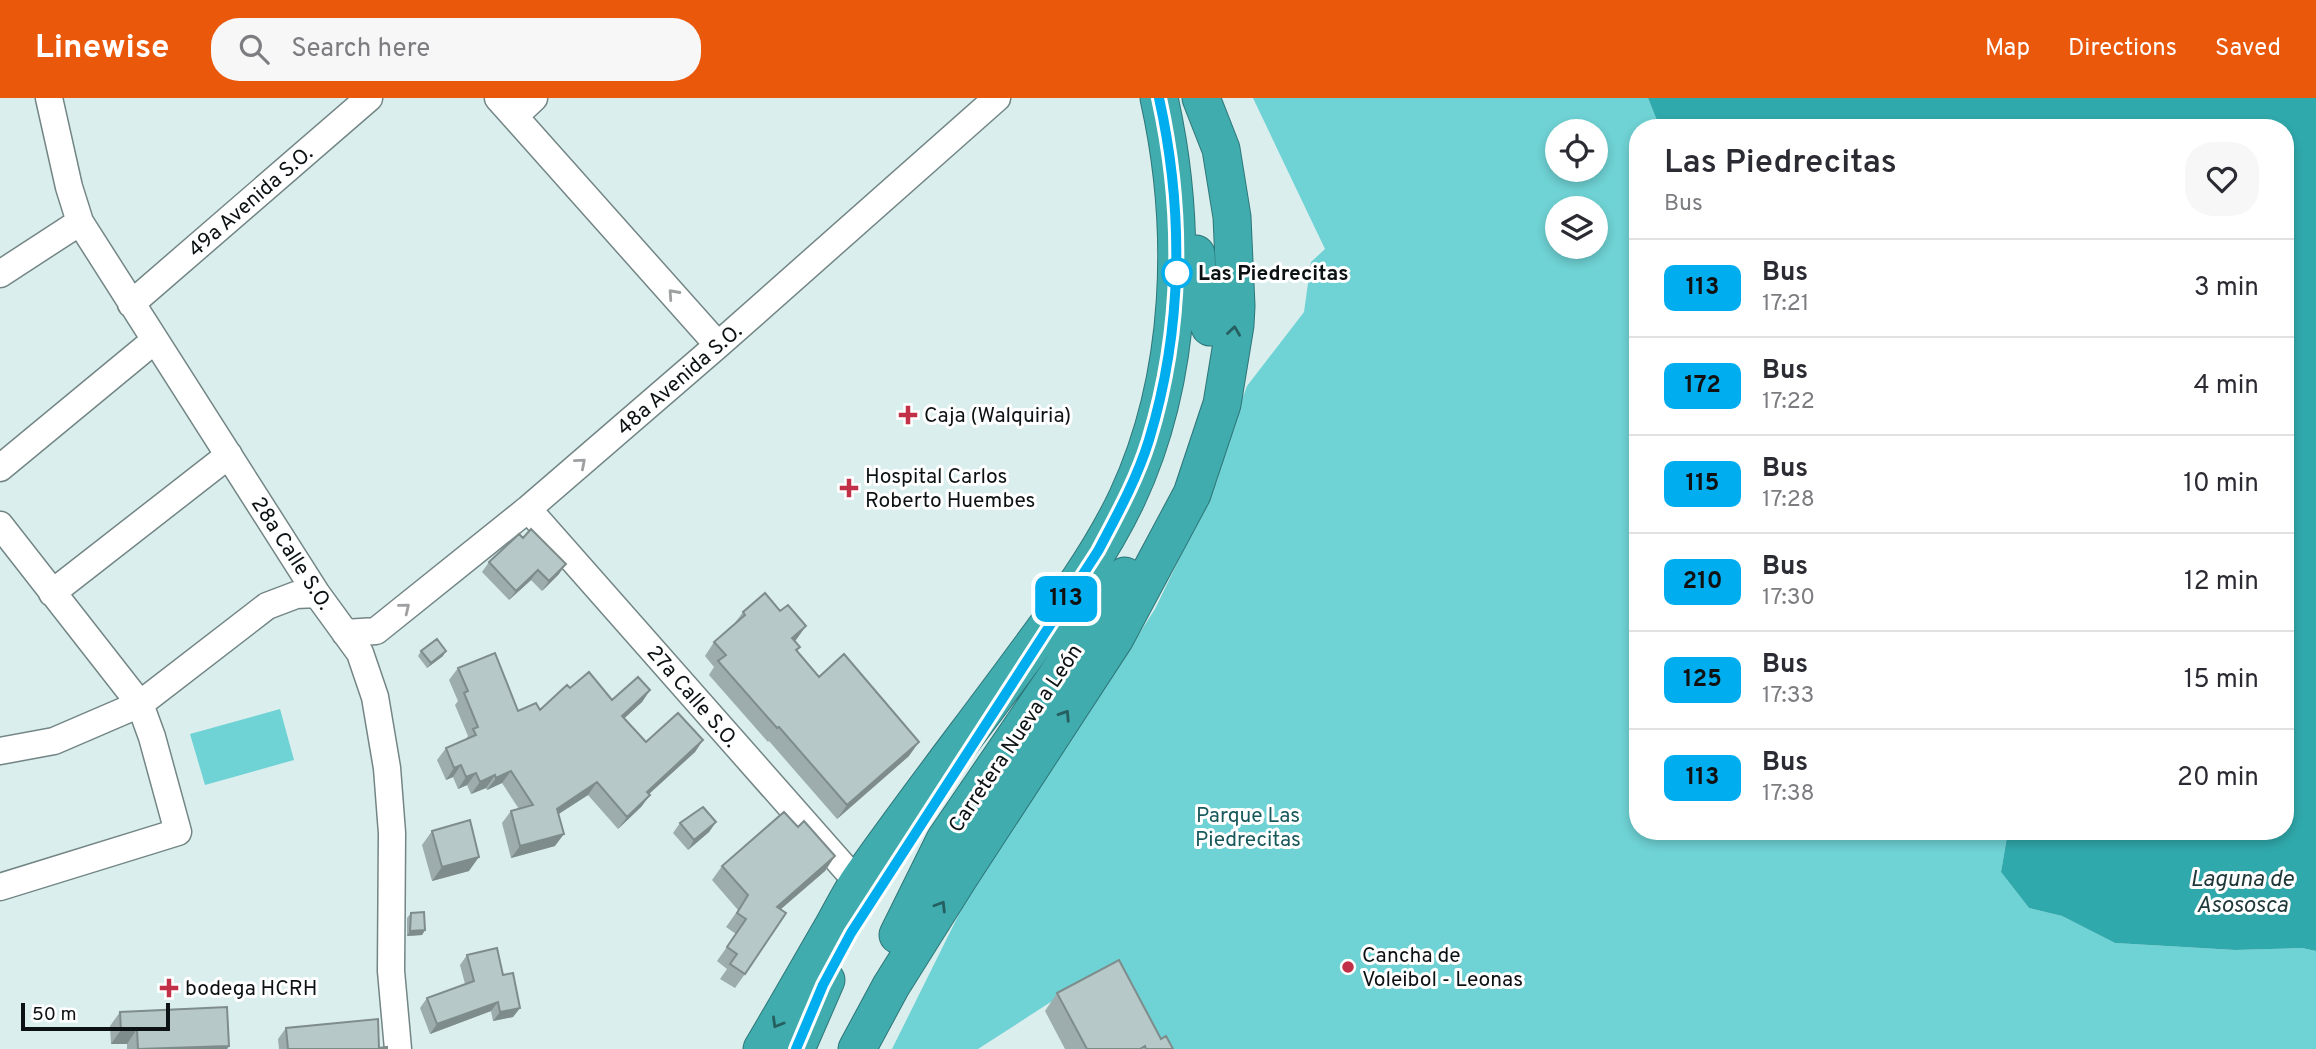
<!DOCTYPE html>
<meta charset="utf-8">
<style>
:root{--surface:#fff;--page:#f7f7f7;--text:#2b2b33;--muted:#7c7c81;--line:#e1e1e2;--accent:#ea580c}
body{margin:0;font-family:Overpass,sans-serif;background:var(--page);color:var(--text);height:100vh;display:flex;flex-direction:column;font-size:26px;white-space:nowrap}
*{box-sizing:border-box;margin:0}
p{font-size:23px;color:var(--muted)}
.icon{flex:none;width:38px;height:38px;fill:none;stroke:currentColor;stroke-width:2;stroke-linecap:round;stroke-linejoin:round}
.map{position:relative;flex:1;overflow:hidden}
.drawer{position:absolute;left:1629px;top:21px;width:665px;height:721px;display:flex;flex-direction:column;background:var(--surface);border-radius:28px;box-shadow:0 4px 10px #0003}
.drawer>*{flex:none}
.badge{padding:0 14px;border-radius:10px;font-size:24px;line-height:46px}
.controls{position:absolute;left:1545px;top:21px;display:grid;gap:14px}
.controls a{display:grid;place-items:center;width:63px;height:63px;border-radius:50%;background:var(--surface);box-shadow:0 4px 10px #0003;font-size:35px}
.scale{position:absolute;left:21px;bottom:18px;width:149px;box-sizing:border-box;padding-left:7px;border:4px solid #0c1213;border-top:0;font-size:19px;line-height:24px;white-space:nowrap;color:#0c1213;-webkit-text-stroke:5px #fff;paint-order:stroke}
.map>.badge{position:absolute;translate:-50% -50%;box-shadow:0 0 0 4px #fff}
.round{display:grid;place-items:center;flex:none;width:74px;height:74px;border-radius:28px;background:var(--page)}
.headline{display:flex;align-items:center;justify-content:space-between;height:119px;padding:0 35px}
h1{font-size:33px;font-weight:600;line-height:52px}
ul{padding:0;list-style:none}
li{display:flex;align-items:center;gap:21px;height:98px;padding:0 35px;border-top:2px solid var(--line)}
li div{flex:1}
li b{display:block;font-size:26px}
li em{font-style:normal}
li .badge{min-width:77px;font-weight:700;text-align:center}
header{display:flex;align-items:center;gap:42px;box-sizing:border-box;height:98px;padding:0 35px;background:var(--accent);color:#fff}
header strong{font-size:33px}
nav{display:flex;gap:38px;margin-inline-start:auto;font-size:24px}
.search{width:490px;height:63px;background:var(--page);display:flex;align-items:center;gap:18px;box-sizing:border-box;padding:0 24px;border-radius:28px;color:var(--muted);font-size:26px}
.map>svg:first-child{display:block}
.green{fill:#6fd2d4;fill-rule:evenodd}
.water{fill:#30a9ac}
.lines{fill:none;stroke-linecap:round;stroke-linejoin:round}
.minor-casing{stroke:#738585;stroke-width:29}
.highway-casing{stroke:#2e7678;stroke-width:39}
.minor{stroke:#fff;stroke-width:26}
.highway{stroke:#40acae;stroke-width:37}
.wall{fill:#9dacac}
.shaded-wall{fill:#7f8c8c}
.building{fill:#b6c8c8;stroke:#7f8c8c;stroke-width:2}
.oneway{stroke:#9ea0a1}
.oneway2{stroke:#265f60}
.line-casing{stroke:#fff;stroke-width:16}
.line{stroke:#00adee;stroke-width:10}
.stop-dot{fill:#fff;stroke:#00adee;stroke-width:3.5}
.poi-dot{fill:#c13047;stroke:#fff;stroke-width:2.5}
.labels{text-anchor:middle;stroke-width:6;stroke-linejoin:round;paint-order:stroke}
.street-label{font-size:21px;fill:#0c1213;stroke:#fff}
.stop-label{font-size:21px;font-weight:bold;fill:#0c1213;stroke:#fff;text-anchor:start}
.poi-label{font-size:21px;fill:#0c1213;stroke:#fff;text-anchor:start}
.park-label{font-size:21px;fill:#18595b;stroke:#fff}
.water-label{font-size:23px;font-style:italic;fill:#1e3738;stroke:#fff}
</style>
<header>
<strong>Linewise</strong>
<div class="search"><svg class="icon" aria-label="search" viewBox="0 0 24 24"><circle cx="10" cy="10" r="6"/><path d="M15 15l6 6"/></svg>Search here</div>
<nav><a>Map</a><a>Directions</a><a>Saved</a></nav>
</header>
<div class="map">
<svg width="2316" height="951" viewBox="0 0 2316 951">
<rect width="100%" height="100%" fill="#dbeeee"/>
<path class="green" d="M 1253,0 L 1648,0 L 1660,30 L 1638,30 L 1638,733 L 2008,733 L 2001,774 L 2029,810 L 2062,818 L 2115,845 L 2235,852 L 2302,850 L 2316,853 L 2316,951 L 1160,951 L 1108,867 L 978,951 L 892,951 L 964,806 L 1007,730 L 1104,591 L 1155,511 L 1217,383 L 1229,336 L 1247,288 L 1304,214 L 1311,164 L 1325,151 ZM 1558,33 L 1596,33 L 1596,72 L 1558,72 ZM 1558,110 L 1596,110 L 1596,149 L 1558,149 Z
M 280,611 L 294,662 L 205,687 L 190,636 Z"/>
<path class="water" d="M 1648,0 L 2316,0 L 2316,853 L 2302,850 L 2235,852 L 2115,845 L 2062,818 L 2029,810 L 2001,774 L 2008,733 L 2286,733 L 2286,30 L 1660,30 Z"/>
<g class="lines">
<g class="minor-casing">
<path id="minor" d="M 49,0 L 69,89 L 80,124 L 317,496 L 360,555 L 375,599 L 387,670 L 392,735 L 391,873 L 398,951
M 498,0 L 718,247
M 515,18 L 534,0
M 0,176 L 80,124
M 131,206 L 369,0
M 0,370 L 155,242
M 528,411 L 858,785
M 0,427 L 140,606 L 152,639 L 178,734 L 0,789
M 52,495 L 229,357
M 345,535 L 376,533 L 528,411 L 718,247 L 997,0
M 0,653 L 54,643 L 140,606 L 267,508 L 296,497 L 317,496"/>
</g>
<g class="highway-casing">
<path id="highway" d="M 1196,156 C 1196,183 1200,204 1210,229
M 898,837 L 945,742 L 1125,478
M 762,951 C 784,914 805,877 827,839 C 838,821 847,801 859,783 C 912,707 970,633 1025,558 C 1062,508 1100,457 1127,400 C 1184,278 1188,130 1159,0
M 796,951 L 826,882
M 857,951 L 891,888 L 958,781 L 1115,540 L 1192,396 L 1222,306 L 1235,227 L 1236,208 L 1232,119 L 1221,51 L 1201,0"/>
</g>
<use href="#minor" class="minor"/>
<use href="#highway" class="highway"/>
</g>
<path class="wall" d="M 489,464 L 559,476 L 542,493 L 531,482 L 509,502 L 482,474 Z
M 743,514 L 795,543 L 800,549 L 797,554 L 819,579 L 909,658 L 837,721 L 769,643 L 768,644 L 709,577 L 714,569 L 705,558 L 714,544 L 734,526 Z
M 421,553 L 443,558 L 427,570 L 418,558 Z
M 458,570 L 518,613 L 540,612 L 570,590 L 612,602 L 650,592 L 642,604 L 624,620 L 646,644 L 703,642 L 695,654 L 649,696 L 650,697 L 641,709 L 618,731 L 588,697 L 558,716 L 555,748 L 511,760 L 502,725 L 511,713 L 519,711 L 502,685 L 487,692 L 486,690 L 471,696 L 467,687 L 458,691 L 453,679 L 446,682 L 437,662 L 446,650 L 466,641 L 468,638 L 455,607 L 458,603 L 449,582 Z
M 716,724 L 709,734 L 688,752 L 673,735 L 680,725 Z
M 798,729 L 835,758 L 825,773 L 781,811 L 745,876 L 735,890 L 720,881 L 727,871 L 717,863 L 736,836 L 726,829 L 738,812 L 712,782 L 722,768 Z
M 432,733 L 469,773 L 432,783 L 422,747 Z
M 411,815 L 425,832 L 422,837 L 407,838 L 407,820 Z
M 467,857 L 503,877 L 520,910 L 513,919 L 493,923 L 491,913 L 430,936 L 420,910 L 427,900 L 465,886 L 460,867 Z
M 1057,895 L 1161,941 L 1173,951 L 1065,951 L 1045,913 Z
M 120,914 L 229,948 L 227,951 L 127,951 L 127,946 L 111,946 L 110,928 Z
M 286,930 L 379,950 L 387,951 L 279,951 L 278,941 Z"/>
<path class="shaded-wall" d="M 566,466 L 559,476 L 542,493 L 549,483 Z
M 538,472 L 531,482 L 509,502 L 516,493 Z
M 806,528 L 796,542 L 782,554 L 792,540 Z
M 446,553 L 443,558 L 427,570 L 431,565 Z
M 650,592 L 642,604 L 614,630 L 622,618 Z
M 703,642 L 695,654 L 638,706 L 647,694 Z
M 919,644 L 909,658 L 837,721 L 847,707 Z
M 461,667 L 453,679 L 446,682 L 454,670 Z
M 511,673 L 502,685 L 487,692 L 496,680 Z
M 476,675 L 467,687 L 458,691 L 466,679 Z
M 495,677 L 486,690 L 471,696 L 480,684 Z
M 597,684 L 588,697 L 548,723 L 557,711 Z
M 650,697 L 641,709 L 618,731 L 627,719 Z
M 716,724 L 709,734 L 688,752 L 694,742 Z
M 564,736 L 555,748 L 511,760 L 520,748 Z
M 835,758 L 825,773 L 767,823 L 777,809 Z
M 479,759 L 469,773 L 432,783 L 442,769 Z
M 425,832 L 422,837 L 407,838 L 410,833 Z
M 498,904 L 491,913 L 430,936 L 437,926 Z
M 520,910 L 513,919 L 493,923 L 500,914 Z
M 137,931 L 127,946 L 111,946 L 121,932 Z
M 229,948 L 227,951 L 149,951 Z"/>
<path class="building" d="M 531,431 L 566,466 L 549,483 L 538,472 L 516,493 L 489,464 L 519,436 L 523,440 Z
M 765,495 L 780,513 L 788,507 L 806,528 L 792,540 L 800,549 L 796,552 L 819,579 L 844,556 L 919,644 L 847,707 L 779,629 L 777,630 L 718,563 L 726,557 L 714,544 L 745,517 L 743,514 Z
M 437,541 L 446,553 L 431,565 L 421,553 Z
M 495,555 L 518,613 L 536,605 L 540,612 L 567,587 L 570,590 L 589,574 L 612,602 L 638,579 L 650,592 L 622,618 L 646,644 L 678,615 L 703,642 L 647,694 L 650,697 L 627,719 L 597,684 L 557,711 L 564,736 L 520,748 L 511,713 L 533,707 L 511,673 L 496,680 L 495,677 L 480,684 L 476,675 L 466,679 L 461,667 L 454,670 L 446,650 L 476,637 L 473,631 L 478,629 L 464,595 L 468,593 L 458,570 Z
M 703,709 L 716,724 L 694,742 L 680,725 Z
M 784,714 L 798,729 L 804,723 L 835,758 L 777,809 L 786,815 L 745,876 L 730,866 L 737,856 L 727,849 L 746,821 L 737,815 L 748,797 L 722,768 Z
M 470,722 L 479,759 L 442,769 L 432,733 Z
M 424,814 L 425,832 L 410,833 L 411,815 Z
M 497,850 L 503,877 L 513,875 L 520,910 L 500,914 L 498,904 L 437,926 L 427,900 L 474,883 L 467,857 Z
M 1119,862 L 1161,941 L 1166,938 L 1173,951 L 1146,951 L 1145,948 L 1140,951 L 1087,951 L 1057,895 Z
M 227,909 L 229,948 L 138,951 L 137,931 L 121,932 L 120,914 Z
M 378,921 L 379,950 L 387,949 L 387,951 L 288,951 L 286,930 Z"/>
<defs><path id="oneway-chevron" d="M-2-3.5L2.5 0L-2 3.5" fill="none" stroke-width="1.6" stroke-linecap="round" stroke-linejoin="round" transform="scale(1.75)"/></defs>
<g class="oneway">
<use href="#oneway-chevron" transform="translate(673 196) rotate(-132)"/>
<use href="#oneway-chevron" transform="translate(581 365) rotate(-41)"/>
<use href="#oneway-chevron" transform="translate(405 510) rotate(-39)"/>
</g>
<g class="oneway2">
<use href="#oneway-chevron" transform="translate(1234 233) rotate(-82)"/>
<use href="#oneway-chevron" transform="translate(1065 617) rotate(-57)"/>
<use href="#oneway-chevron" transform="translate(941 808) rotate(-58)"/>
<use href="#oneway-chevron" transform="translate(777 925) rotate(120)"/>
</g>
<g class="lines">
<g class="line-casing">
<path id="line" d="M 796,951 L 823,887 L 851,835 L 1098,453 C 1117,417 1137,381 1149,342 C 1183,231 1184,113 1159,0"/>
</g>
<use href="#line" class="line"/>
</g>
<circle class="stop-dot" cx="1177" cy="175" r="14"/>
<g class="poi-dot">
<path d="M904.5 306.5h7v7h7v7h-7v7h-7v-7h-7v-7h7z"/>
<path d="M845.5 379.5h7v7h7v7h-7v7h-7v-7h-7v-7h7z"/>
<circle cx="1348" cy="869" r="7"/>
<path d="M165.5 879.5h7v7h7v7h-7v7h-7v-7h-7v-7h7z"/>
</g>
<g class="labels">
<g class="street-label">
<text transform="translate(250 103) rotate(-41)" y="7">49a Avenida S.O.</text>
<text transform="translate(679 281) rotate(-41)" y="7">48a Avenida S.O.</text>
<text transform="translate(292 455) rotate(57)" y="7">28a Calle S.O.</text>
<text transform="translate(693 598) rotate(49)" y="7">27a Calle S.O.</text>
<text transform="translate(1015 640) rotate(-56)" y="7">Carretera Nueva a León</text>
</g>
<g class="stop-label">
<text x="1198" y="182">Las Piedrecitas</text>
</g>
<g class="poi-label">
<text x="924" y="324">Caja (Walquiria)</text>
<text x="865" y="385">Hospital Carlos<tspan x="865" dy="24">Roberto Huembes</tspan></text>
<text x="1362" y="864">Cancha de<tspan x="1362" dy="24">Voleibol - Leonas</tspan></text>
<text x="185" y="897">bodega HCRH</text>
</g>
<g class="park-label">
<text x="1248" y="724">Parque Las<tspan x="1248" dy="24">Piedrecitas</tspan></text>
</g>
<g class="water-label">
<text x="2242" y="788">Laguna de<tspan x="2242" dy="26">Asososca</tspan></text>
</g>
</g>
</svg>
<div class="controls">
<a><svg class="icon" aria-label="locate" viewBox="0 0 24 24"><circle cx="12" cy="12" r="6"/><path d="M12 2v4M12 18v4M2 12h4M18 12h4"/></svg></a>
<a><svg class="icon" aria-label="layers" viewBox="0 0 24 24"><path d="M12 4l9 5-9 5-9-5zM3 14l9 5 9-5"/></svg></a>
</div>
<div class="scale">50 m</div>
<b class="badge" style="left:1066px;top:501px;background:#00adee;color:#111">113</b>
<section class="drawer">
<div class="headline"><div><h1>Las Piedrecitas</h1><p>Bus</p></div><a class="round"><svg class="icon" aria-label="heart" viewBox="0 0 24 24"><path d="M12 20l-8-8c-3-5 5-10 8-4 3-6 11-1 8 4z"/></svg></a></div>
<ul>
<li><span class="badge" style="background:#00adee;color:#111">113</span><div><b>Bus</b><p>17:21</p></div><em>3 min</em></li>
<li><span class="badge" style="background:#00adee;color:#111">172</span><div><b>Bus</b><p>17:22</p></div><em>4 min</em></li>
<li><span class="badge" style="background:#00adee;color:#111">115</span><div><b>Bus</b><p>17:28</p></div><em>10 min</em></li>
<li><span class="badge" style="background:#00adee;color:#111">210</span><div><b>Bus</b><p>17:30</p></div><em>12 min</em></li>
<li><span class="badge" style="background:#00adee;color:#111">125</span><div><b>Bus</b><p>17:33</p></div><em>15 min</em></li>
<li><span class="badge" style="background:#00adee;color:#111">113</span><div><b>Bus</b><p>17:38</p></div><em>20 min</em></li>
</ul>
</section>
</div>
